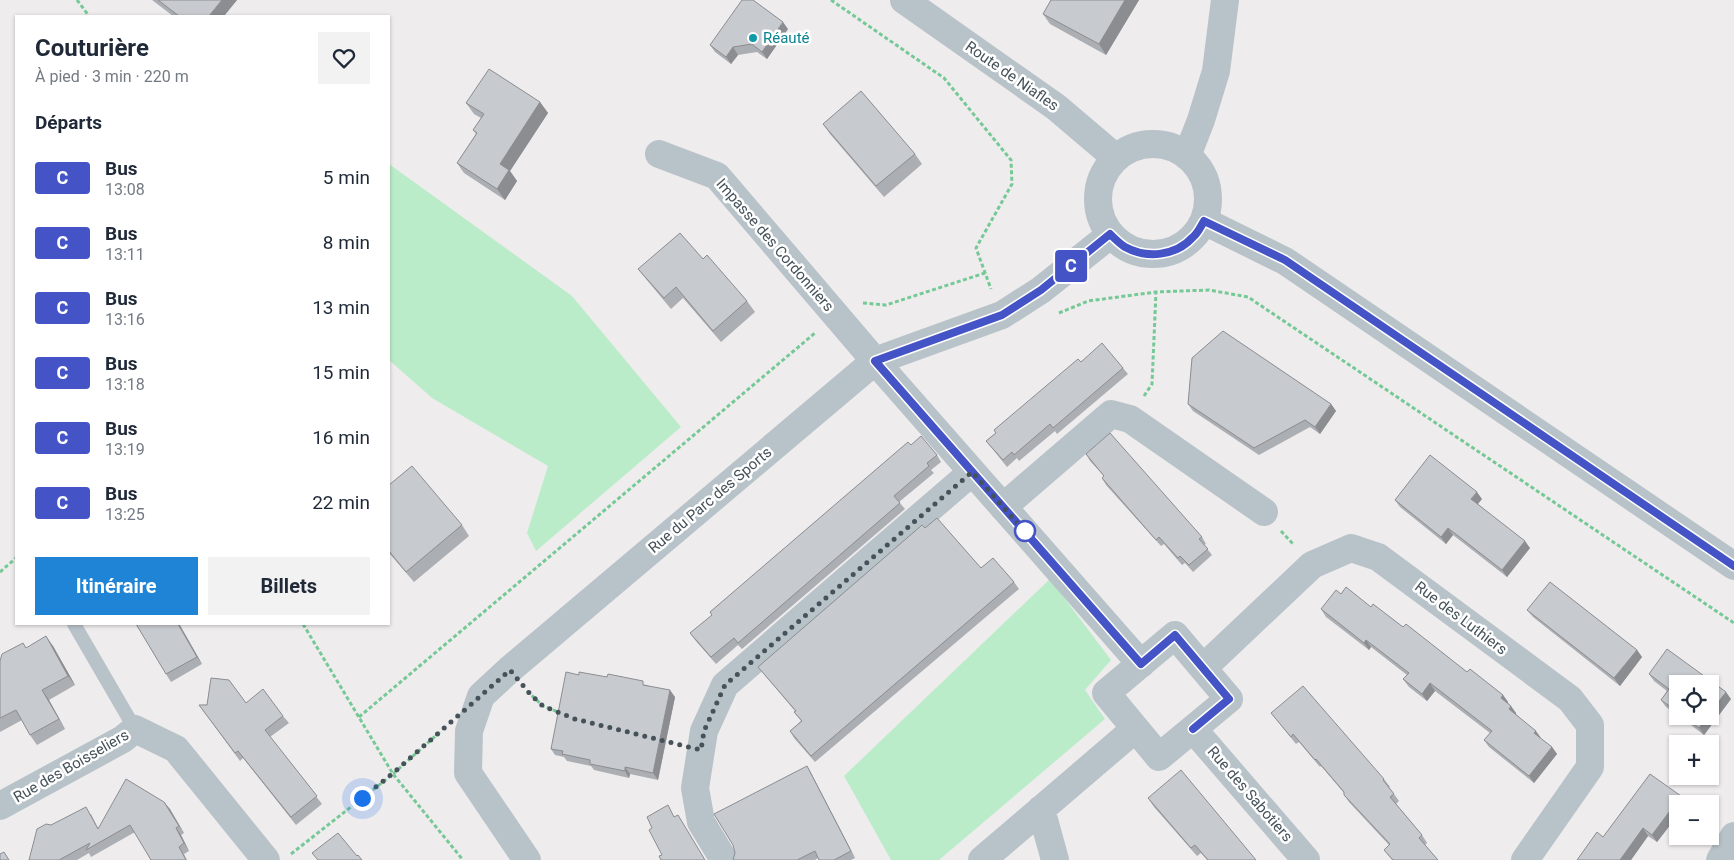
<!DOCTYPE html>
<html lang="fr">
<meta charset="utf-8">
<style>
:root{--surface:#fff;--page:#f2f2f3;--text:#1f2937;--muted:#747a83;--accent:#1f84d6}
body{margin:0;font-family:Roboto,sans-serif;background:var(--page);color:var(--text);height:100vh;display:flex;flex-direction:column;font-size:19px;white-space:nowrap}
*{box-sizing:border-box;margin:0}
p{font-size:16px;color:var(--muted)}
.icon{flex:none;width:28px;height:28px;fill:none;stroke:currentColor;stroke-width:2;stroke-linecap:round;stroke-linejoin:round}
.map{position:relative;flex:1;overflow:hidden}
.sheet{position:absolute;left:15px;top:15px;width:375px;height:610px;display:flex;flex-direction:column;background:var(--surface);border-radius:0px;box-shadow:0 1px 4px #0004}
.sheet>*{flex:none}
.badge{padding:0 10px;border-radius:4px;font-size:18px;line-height:32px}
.controls{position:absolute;left:1669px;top:675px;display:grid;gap:10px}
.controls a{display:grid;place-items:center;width:50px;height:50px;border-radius:0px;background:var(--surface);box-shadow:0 1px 4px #0004;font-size:25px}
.you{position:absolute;width:25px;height:25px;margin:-12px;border:4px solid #fff;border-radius:50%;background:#1a73e8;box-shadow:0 0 0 8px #1a73e833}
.map>.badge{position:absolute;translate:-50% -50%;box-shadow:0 0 0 2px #fff}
h2{padding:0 20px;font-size:19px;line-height:45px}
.round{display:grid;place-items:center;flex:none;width:52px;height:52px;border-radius:0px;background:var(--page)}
.head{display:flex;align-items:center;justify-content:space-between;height:85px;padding:0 20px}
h1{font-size:24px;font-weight:700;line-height:38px}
.cta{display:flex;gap:10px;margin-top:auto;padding:10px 20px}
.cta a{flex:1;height:58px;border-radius:0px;background:var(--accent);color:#fff;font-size:20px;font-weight:700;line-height:58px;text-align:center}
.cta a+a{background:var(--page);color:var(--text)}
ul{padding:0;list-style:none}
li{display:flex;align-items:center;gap:15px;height:65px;padding:0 20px}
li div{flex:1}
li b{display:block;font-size:19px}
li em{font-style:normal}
li .badge{min-width:55px;font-weight:700;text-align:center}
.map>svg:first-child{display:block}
.green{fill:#bbecc9}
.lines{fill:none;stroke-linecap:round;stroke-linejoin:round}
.path{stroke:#75c996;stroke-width:3;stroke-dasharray:4 2.5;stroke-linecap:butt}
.service{stroke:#b8c3c9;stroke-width:14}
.minor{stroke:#b8c3c9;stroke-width:28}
.tertiary{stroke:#b8c3c9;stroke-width:28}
.wall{fill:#abaeb2}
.shaded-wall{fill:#8b8d91}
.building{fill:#c7cacf;stroke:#8b8d91}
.line-casing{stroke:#fff;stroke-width:11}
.line{stroke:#4453c6;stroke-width:8}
.walk{stroke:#465259;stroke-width:5;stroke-dasharray:0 9}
.culture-dot{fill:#0f9aa8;stroke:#fff;stroke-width:2}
.stop-dot{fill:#fff;stroke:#4453c6;stroke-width:2.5}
.labels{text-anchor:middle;stroke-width:5;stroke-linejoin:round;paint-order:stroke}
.culture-label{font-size:15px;fill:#0d838f;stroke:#fff;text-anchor:start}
.street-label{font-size:15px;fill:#465259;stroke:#fff}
</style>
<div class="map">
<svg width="1734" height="860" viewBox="0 0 1734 860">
<rect width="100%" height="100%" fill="#efeced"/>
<path class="green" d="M 389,164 L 572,296 L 681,427 L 536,551 L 527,533 L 548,466 L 432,398 L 389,360 Z
M 1050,579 L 1111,660 L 1085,690 L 1105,719 L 939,860 L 891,860 L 844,776 Z"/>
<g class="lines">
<path class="path" d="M 77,0 L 89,16
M 831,0 L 944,78 L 1011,160 L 1012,184 L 976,248 L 991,289
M 863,303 L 886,305 L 985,273
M 1059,313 L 1088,301 L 1156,292 L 1209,290 L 1248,297 L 1734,623
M 1144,396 L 1152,384 L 1156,292
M 1281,531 L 1294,545
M 0,572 L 16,558
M 303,624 L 393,774 L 463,860
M 527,691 L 543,706 L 561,713
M 359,717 L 815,333
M 291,854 L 393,774 L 441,731"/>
<path class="service" d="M 74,624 L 135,729"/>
<path class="minor" d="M 659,154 L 717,176 L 875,361 L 1141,664
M 1187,156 L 1201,120 L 1216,71 L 1225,0
M 1003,507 L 1111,414 L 1130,419 L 1264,512
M 1175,635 L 1229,699 L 1159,757 L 1106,693 Z
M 1203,668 L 1312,565 L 1351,548 L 1378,557 L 1570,699 L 1590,725 L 1590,767 L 1525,860
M 1193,729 L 1306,860
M 0,806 L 123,739 L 135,729 L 176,749 L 266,860
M 1041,809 L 1055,860
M 527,860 L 468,773 L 469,731 L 481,696 L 509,670 L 875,361 L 1002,315 L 1041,290 L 1110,235
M 724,860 L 701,822 L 695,788 L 704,731 L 725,685 L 972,472
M 982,860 L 1135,729
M 1720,860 L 1734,836"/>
<path class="tertiary" d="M 904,0 L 1056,107 L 1116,158
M1098 199a55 55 0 1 1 110 0a55 55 0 1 1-110 0Z
M 1204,221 L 1285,261 L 1734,566"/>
</g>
<path class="wall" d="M 152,0 L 237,0 L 224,16 L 173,16 Z
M 1051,0 L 1139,0 L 1106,55 L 1050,24 L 1043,14 Z
M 788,29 L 767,59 L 757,52 L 738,55 L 731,64 L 715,52 L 710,45 Z
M 540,102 L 548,113 L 510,171 L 517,181 L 505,200 L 464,173 L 457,163 L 476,134 L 473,130 L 481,118 L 474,114 L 466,103 Z
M 823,124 L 915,154 L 922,164 L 884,197 L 830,134 Z
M 703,259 L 747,301 L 755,312 L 721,342 L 683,298 L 671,309 L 646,279 L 638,269 Z
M 1081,362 L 1123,368 L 1128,374 L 1057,434 L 1055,431 L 1019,461 L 1017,458 L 1007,467 L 986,441 Z
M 1188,404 L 1331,404 L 1336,411 L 1320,434 L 1310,427 L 1259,455 L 1193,411 Z
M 911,445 L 937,455 L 941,462 L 931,470 L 934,473 L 899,502 L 905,509 L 742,649 L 738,645 L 716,664 L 695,640 L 690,633 L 712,615 L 710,612 Z
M 1086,454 L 1202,537 L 1206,544 L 1204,545 L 1212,555 L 1193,572 L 1185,563 L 1182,565 L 1164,544 L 1161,546 L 1106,485 L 1102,478 L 1104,476 L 1090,461 Z
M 389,485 L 462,525 L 469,536 L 414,582 L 389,553 Z
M 1482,499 L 1478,504 L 1530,548 L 1507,577 L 1453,535 L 1446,544 L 1400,507 L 1395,500 Z
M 925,528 L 981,568 L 1014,582 L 1019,589 L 815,762 L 794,738 L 790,731 L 801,721 L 794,712 L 795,711 L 763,673 L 758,667 Z
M 1341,594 L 1371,607 L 1403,627 L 1467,672 L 1503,695 L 1508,702 L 1508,703 L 1516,713 L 1516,714 L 1541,739 L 1552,747 L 1557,754 L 1534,783 L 1489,747 L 1484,740 L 1490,733 L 1435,691 L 1427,701 L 1409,687 L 1403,679 L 1407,675 L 1371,647 L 1369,650 L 1326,617 L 1321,609 Z
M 1527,610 L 1637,650 L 1642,657 L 1620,686 L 1533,617 Z
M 136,624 L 182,624 L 180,625 L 202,664 L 171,682 L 166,674 Z
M 23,643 L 26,648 L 53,646 L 75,685 L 49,700 L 65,729 L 37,745 L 30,735 L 22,720 L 0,732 L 0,661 Z
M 1649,674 L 1731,699 L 1704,735 L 1679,716 L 1710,716 L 1678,684 L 1678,715 L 1666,707 L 1661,700 L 1667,691 L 1654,681 Z
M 579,675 L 647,685 L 675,697 L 658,780 L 630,774 L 629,778 L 594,770 L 591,766 L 567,761 L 564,757 L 555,755 L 551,749 Z
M 246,703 L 283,716 L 289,723 L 270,737 L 322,804 L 296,825 L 243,758 L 240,761 L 199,705 Z
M 1271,713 L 1384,779 L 1390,787 L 1389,787 L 1399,801 L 1396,804 L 1422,835 L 1427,843 L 1425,845 L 1438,860 L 1392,860 L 1384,850 L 1389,845 L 1349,802 L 1344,795 L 1344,793 L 1321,766 L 1320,767 L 1299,742 L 1296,744 Z
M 807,766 L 811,773 L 855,858 L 851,860 L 819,860 L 818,858 L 815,860 L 733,860 Z
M 1148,798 L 1256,860 L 1207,860 L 1201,853 L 1197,856 L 1154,807 Z
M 164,802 L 184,833 L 181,835 L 189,851 L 184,854 L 187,860 L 151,860 L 135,832 L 91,857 L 89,853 L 77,860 L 29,860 L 51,825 L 91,814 L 98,828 Z
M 1686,804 L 1657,842 L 1648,836 L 1631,860 L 1577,860 L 1603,837 Z"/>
<path class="shaded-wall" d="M 222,0 L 237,0 L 224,16 L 209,16 Z
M 1125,0 L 1139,0 L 1106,55 L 1099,44 Z
M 783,22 L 788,29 L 767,59 L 762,52 Z
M 733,47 L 738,55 L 731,64 L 726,57 Z
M 540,102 L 548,113 L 510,171 L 517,181 L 505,200 L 497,189 L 500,164 Z
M 1331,404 L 1336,411 L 1320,434 L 1315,427 Z
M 1477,492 L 1482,499 L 1476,506 L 1471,499 Z
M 1448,528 L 1453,535 L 1446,544 L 1441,537 Z
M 1525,541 L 1530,548 L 1507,577 L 1502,570 Z
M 178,624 L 179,624 L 202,664 L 197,657 Z
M 46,636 L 53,646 L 75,685 L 68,676 Z
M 1366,640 L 1371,647 L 1369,650 L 1364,643 Z
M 1637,650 L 1642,657 L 1620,686 L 1614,678 Z
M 1430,683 L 1435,691 L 1427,701 L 1422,694 Z
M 42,690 L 49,700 L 65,729 L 59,719 Z
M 670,690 L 675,697 L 658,780 L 653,773 Z
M 1726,692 L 1731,699 L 1704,735 L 1699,728 L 1708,716 L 1710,716 L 1710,713 Z
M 1503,695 L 1508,702 L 1506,705 L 1501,698 Z
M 1511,706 L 1516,713 L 1514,716 L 1509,709 Z
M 1536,731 L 1541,738 L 1539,741 L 1534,733 Z
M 1552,747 L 1557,754 L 1534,783 L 1529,776 Z
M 807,766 L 811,773 L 855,858 L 851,851 Z
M 625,767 L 630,774 L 629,778 L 625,771 Z
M 1681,796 L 1686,804 L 1678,804 L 1678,815 L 1657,842 L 1652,835 Z
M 164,802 L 170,809 L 184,833 L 179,826 Z
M 176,828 L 181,835 L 189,851 L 184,843 Z
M 1643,828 L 1648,836 L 1631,860 L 1620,860 Z"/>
<path class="building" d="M 158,0 L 222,0 L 209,16 L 179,16 Z
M 742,0 L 753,0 L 783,22 L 762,52 L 752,44 L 733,47 L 726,57 L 710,45 Z
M 1051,0 L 1125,0 L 1099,44 L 1043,14 Z
M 489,69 L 540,102 L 500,164 L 509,170 L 497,189 L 457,163 L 477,133 L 473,130 L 484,114 L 466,103 Z
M 861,91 L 915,154 L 876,186 L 823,124 Z
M 680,233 L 703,259 L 707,255 L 747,301 L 713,331 L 676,287 L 664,298 L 638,269 Z
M 1223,331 L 1331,404 L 1315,427 L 1305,420 L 1254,448 L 1188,404 L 1192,358 Z
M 1102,343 L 1123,368 L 1053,428 L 1050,424 L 1014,455 L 1012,452 L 1003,460 L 986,441 L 996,433 L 994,430 L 1078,359 L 1081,362 Z
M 1110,433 L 1202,537 L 1199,539 L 1208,549 L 1189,565 L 1180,556 L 1178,558 L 1159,537 L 1156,540 L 1102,478 L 1104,476 L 1086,454 Z
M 921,436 L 937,455 L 927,463 L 929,466 L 894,496 L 900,503 L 738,643 L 734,638 L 711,657 L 690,633 L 712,615 L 710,612 L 908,442 L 911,445 Z
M 1430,455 L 1477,492 L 1471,499 L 1525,541 L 1502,570 L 1448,528 L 1441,537 L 1395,500 Z
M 412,466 L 462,525 L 406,572 L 389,551 L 389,485 Z
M 937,518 L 981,568 L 993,558 L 1014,582 L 811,756 L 790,731 L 802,721 L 794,712 L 796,711 L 758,667 L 922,525 L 925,528 Z
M 1550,582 L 1637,650 L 1614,678 L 1527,610 Z
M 1346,587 L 1371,607 L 1373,604 L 1403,627 L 1406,624 L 1467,672 L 1470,669 L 1503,695 L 1501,698 L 1511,706 L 1509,709 L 1536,731 L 1534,733 L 1552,747 L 1529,776 L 1484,740 L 1492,731 L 1430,683 L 1422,694 L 1403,679 L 1409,673 L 1366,640 L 1364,643 L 1321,609 L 1336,590 L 1341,594 Z
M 136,624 L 178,624 L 197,657 L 166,674 Z
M 46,636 L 68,676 L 42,690 L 59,719 L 30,735 L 16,710 L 0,718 L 0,661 L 2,654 L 23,643 L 26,648 Z
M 1667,649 L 1726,692 L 1710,713 L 1710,684 L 1678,684 L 1678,712 L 1661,700 L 1669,689 L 1649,674 Z
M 566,672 L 579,675 L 579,672 L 607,677 L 608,674 L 643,681 L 643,685 L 670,690 L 653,773 L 625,767 L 625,771 L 590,764 L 590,760 L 562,754 L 563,751 L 551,749 Z
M 211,678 L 229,680 L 246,703 L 263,689 L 283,716 L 265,730 L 317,796 L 291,817 L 238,751 L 235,753 L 199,705 L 207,705 Z
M 1303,686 L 1384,779 L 1383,780 L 1394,794 L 1390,797 L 1422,835 L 1419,838 L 1438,860 L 1393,860 L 1384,850 L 1390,844 L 1344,795 L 1344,792 L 1316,759 L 1315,760 L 1293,734 L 1291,737 L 1271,713 Z
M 1683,716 L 1708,716 L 1699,728 Z
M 807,766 L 851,851 L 834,860 L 819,860 L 815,851 L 797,860 L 733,860 L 735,853 L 733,845 L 714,814 Z
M 1181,770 L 1256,860 L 1208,860 L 1195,845 L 1191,848 L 1148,798 Z
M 1650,774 L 1681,796 L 1652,835 L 1643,828 L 1620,860 L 1577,860 L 1597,832 L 1603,837 Z
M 126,779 L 164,802 L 179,826 L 176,828 L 184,843 L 179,847 L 186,860 L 151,860 L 130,825 L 86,850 L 90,843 L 59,860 L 29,860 L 37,829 L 46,824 L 51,825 L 86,807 L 98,829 Z
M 668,805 L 674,817 L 678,815 L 705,860 L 661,860 L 659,856 L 662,855 L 649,830 L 652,828 L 647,817 Z
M 338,833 L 357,856 L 358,855 L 362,860 L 318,860 L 312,853 Z
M 4,852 L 9,860 L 0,860 L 0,854 Z"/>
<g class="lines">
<g class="line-casing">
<path id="line" d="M 1193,729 L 1229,699 L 1175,635 L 1141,664 L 875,361 L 1002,315 L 1041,290 L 1110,234 C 1115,239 1120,244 1125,247 C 1147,259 1176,256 1193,237 C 1198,233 1201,226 1204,221 L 1285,260 L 1734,566"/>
</g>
<use href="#line" class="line"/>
<path class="walk" d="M 362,798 L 392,774 L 510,670 L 531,695 L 543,706 L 575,719 L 701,750 L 704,731 L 725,685 L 972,472 L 1027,534 L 1025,531"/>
</g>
<circle class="culture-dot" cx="753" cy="38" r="5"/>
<circle class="stop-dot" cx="1025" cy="531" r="10"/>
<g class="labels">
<g class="culture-label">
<text x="763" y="43">Réauté</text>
</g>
<g class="street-label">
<text transform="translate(1012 76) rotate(35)" y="5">Route de Niafles</text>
<text transform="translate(775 245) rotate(49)" y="5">Impasse des Cordonniers</text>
<text transform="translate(710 500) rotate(-40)" y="5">Rue du Parc des Sports</text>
<text transform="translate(1461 618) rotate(37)" y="5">Rue des Luthiers</text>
<text transform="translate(71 766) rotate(-30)" y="5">Rue des Boisseliers</text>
<text transform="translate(1250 794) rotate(49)" y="5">Rue des Sabotiers</text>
</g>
</g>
</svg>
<div class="controls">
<a><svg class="icon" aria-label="locate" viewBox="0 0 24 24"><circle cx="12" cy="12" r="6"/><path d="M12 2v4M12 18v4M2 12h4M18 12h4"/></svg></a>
<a>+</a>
<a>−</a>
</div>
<div class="you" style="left:362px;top:798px"></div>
<b class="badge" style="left:1071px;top:266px;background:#4453c6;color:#fff">C</b>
<section class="sheet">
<div class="head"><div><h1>Couturière</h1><p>À pied · 3 min · 220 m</p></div><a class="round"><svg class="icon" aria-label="heart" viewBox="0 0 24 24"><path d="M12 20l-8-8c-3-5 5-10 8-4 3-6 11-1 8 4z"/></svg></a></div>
<h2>Départs</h2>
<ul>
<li><span class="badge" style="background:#4453c6;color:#fff">C</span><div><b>Bus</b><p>13:08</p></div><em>5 min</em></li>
<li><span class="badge" style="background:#4453c6;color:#fff">C</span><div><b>Bus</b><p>13:11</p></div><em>8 min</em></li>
<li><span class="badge" style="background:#4453c6;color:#fff">C</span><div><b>Bus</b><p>13:16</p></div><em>13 min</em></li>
<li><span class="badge" style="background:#4453c6;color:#fff">C</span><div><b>Bus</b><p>13:18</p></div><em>15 min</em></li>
<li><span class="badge" style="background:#4453c6;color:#fff">C</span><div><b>Bus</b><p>13:19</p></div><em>16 min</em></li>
<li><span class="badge" style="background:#4453c6;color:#fff">C</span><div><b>Bus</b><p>13:25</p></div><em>22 min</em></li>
</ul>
<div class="cta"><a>Itinéraire</a><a>Billets</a></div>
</section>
</div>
